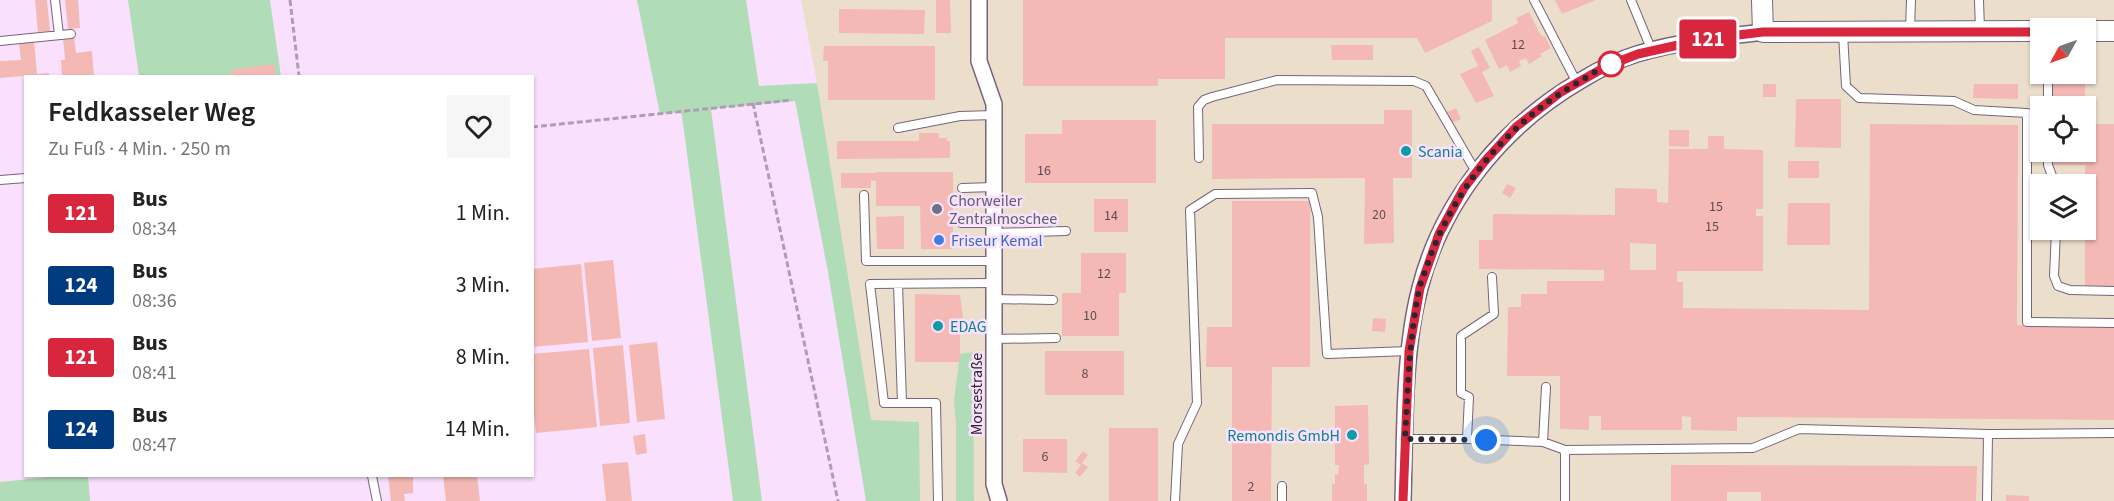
<!DOCTYPE html>
<html lang="de">
<meta charset="utf-8">
<style>
:root{--surface:#fff;--page:#f6f6f6;--text:#222;--muted:#767676}
body{margin:0;font-family:"Source Sans 3",sans-serif;background:var(--page);color:var(--text);height:100vh;display:flex;flex-direction:column;font-size:22px;white-space:nowrap}
*{box-sizing:border-box;margin:0}
p{font-size:20px;color:var(--muted)}
.icon{flex:none;width:33px;height:33px;fill:none;stroke:currentColor;stroke-width:2;stroke-linecap:round;stroke-linejoin:round}
.map{position:relative;flex:1;overflow:hidden}
.details{position:absolute;left:24px;top:75px;width:510px;height:402px;display:flex;flex-direction:column;background:var(--surface);border-radius:0px;box-shadow:0 2px 4px #0004}
.details>*{flex:none}
.badge{padding:0 12px;border-radius:4px;font-size:21px;line-height:39px}
.needle{width:39px;rotate:230deg}
.buttons{position:absolute;left:2030px;top:18px;display:grid;gap:12px}
.buttons a{display:grid;place-items:center;width:66px;height:66px;border-radius:0px;background:var(--surface);box-shadow:0 2px 4px #0004;font-size:30px}
.you{position:absolute;width:30px;height:30px;margin:-15px;border:4px solid #fff;border-radius:50%;background:#1a73e8;box-shadow:0 0 0 9px #1a73e833}
.map>.badge{position:absolute;translate:-50% -50%;box-shadow:0 0 0 3px #fff}
.round{display:grid;place-items:center;flex:none;width:63px;height:63px;border-radius:0px;background:var(--page)}
.overview{display:flex;align-items:center;justify-content:space-between;height:102px;padding:0 24px}
h1{font-size:28px;font-weight:600;line-height:45px}
ul{padding:0;list-style:none}
li{display:flex;align-items:center;gap:18px;height:72px;padding:0 24px}
li div{flex:1}
li b{display:block;font-size:22px}
li em{font-style:normal}
li .badge{min-width:66px;font-weight:700;text-align:center}
.map>svg:first-child{display:block}
.commercial{fill:#ebdfcb;fill-rule:evenodd}
.green{fill:#b1dcb8}
.building{fill:#f4b9b4;fill-rule:evenodd}
.lines{fill:none;stroke-linecap:round;stroke-linejoin:round}
.service-casing{stroke:#78637c;stroke-width:10}
.minor-casing{stroke:#78637c;stroke-width:18}
.tertiary-casing{stroke:#78637c;stroke-width:22}
.path{stroke:#af9db3;stroke-width:3;stroke-dasharray:6 3;stroke-linecap:butt}
.service{stroke:#fff;stroke-width:8}
.minor{stroke:#fff;stroke-width:15}
.tertiary{stroke:#fff;stroke-width:20}
.line-casing{stroke:#fff;stroke-width:14}
.line{stroke:#d7263d;stroke-width:9}
.walk{stroke:#2e2530;stroke-width:6;stroke-dasharray:0 10.8}
.stop-dot{fill:#fff;stroke:#d7263d;stroke-width:3}
.culture-dot{fill:#0f9aa8;stroke:#f9e1fd;stroke-width:2}
.worship-dot{fill:#6b7280;stroke:#f9e1fd;stroke-width:2}
.shop-dot{fill:#3f7fe0;stroke:#f9e1fd;stroke-width:2}
.labels{text-anchor:middle;stroke-width:5;stroke-linejoin:round;paint-order:stroke}
.number-label{font-size:14px;fill:#604a51}
.culture-label{font-size:16px;fill:#0d838f;stroke:#f9e1fd;text-anchor:start}
.worship-label{font-size:16px;fill:#5b616d;stroke:#f9e1fd;text-anchor:start}
.shop-label{font-size:16px;fill:#366cbe;stroke:#f9e1fd;text-anchor:start}
.street-label{font-size:16px;fill:#2e2530;stroke:#f9e1fd}
</style>
<div class="map">
<svg width="2114" height="501" viewBox="0 0 2114 501">
<rect width="100%" height="100%" fill="#f9e1fd"/>
<path class="commercial" d="M 801,0 L 2114,0 L 2114,501 L 875,501 L 817,83 ZM 2040,28 L 2085,28 L 2085,74 L 2040,74 ZM 2040,106 L 2085,106 L 2085,152 L 2040,152 ZM 2040,184 L 2085,184 L 2085,230 L 2040,230 Z"/>
<path class="green" d="M 128,0 L 270,0 L 281,76 L 139,76 Z
M 637,0 L 746,0 L 759,86 L 817,83 L 871,420 L 919,422 L 920,501 L 866,501 L 828,272 L 795,101 L 711,109 L 762,501 L 733,501 L 683,123 L 681,112 L 660,114 Z
M 973,352 L 974,501 L 956,501 L 956,424 L 954,400 L 960,354 Z
M 58,476 L 88,476 L 90,501 L 0,501 L 0,482 Z"/>
<path class="building" d="M 35,0 L 47,0 L 50,31 L 38,32 Z
M 65,0 L 78,0 L 80,28 L 68,29 Z
M 936,0 L 950,0 L 951,33 L 936,33 Z
M 1023,0 L 1492,0 L 1492,21 L 1425,53 L 1417,38 L 1225,38 L 1225,79 L 1158,79 L 1158,86 L 1023,86 Z
M 1555,0 L 1596,0 L 1562,14 Z
M 839,9 L 925,10 L 924,34 L 839,33 Z
M 1529,12 L 1540,34 L 1544,37 L 1545,36 L 1551,48 L 1540,54 L 1542,56 L 1529,64 L 1526,58 L 1519,61 L 1521,66 L 1510,72 L 1507,65 L 1499,69 L 1485,40 L 1518,23 L 1516,18 Z
M 74,37 L 76,53 L 92,51 L 94,76 L 62,76 L 61,60 L 65,60 L 63,38 Z
M 34,41 L 37,74 L 49,73 L 49,76 L 36,76 L 36,75 L 0,78 L 0,61 L 21,60 L 19,43 Z
M 1331,45 L 1373,45 L 1373,60 L 1332,60 Z
M 824,46 L 935,46 L 935,100 L 828,100 L 828,61 L 823,61 Z
M 1479,47 L 1490,68 L 1482,72 L 1494,96 L 1476,103 L 1460,74 L 1478,66 L 1471,51 Z
M 274,64 L 276,76 L 232,76 L 231,70 Z
M 2053,79 L 2085,79 L 2085,106 L 2053,106 Z
M 1763,84 L 1776,84 L 1776,97 L 1763,97 Z
M 1974,84 L 2018,84 L 2018,99 L 1973,98 Z
M 1796,99 L 1841,99 L 1841,148 L 1795,147 Z
M 1456,108 L 1461,119 L 1452,123 L 1447,112 Z
M 1384,110 L 1412,110 L 1412,178 L 1393,178 L 1394,243 L 1364,244 L 1365,178 L 1212,179 L 1212,124 L 1384,124 Z
M 1062,120 L 1156,120 L 1156,183 L 1025,183 L 1025,134 L 1062,134 Z
M 1870,124 L 2018,125 L 2017,325 L 2114,325 L 2114,420 L 1737,417 L 1737,431 L 1691,430 L 1691,417 L 1682,416 L 1682,430 L 1601,430 L 1601,416 L 1589,416 L 1589,430 L 1560,429 L 1560,376 L 1507,376 L 1508,307 L 1521,307 L 1521,294 L 1547,294 L 1547,281 L 1604,281 L 1604,270 L 1479,269 L 1479,240 L 1493,240 L 1493,214 L 1615,215 L 1615,188 L 1657,189 L 1657,202 L 1668,203 L 1669,149 L 1708,149 L 1708,136 L 1724,136 L 1724,149 L 1763,150 L 1763,209 L 1756,209 L 1756,216 L 1763,216 L 1763,271 L 1677,271 L 1677,282 L 1683,282 L 1683,308 L 1869,310 ZM 1630,243 L 1656,244 L 1656,270 L 1630,270 Z
M 2085,124 L 2114,124 L 2114,287 L 2085,287 L 2085,165 L 2053,165 L 2053,152 L 2085,152 Z
M 1669,130 L 1689,130 L 1689,147 L 1669,146 Z
M 919,133 L 939,133 L 939,138 L 947,138 L 947,141 L 950,141 L 950,158 L 837,159 L 837,141 L 919,141 Z
M 1788,161 L 1819,161 L 1819,178 L 1788,178 Z
M 876,172 L 953,172 L 953,249 L 921,249 L 920,206 L 876,206 L 876,181 L 871,180 L 871,188 L 841,188 L 841,173 L 876,173 Z
M 1507,184 L 1516,188 L 1510,198 L 1502,193 Z
M 1094,199 L 1128,199 L 1128,232 L 1094,232 Z
M 1232,201 L 1310,201 L 1310,367 L 1272,367 L 1271,501 L 1232,501 L 1232,367 L 1206,367 L 1207,327 L 1232,327 Z
M 1788,203 L 1830,203 L 1830,245 L 1787,245 Z
M 904,216 L 904,249 L 877,249 L 876,217 Z
M 1081,253 L 1126,253 L 1126,293 L 1119,293 L 1119,336 L 1062,336 L 1062,293 L 1081,293 Z
M 613,260 L 621,338 L 592,341 L 584,263 Z
M 581,264 L 588,342 L 532,347 L 532,269 Z
M 915,294 L 960,295 L 963,317 L 960,328 L 960,362 L 915,362 Z
M 1373,318 L 1386,319 L 1385,332 L 1372,331 Z
M 657,342 L 665,419 L 637,422 L 629,345 Z
M 623,345 L 630,423 L 600,426 L 593,348 Z
M 589,349 L 597,427 L 536,433 L 532,395 L 532,354 Z
M 1045,351 L 1124,351 L 1124,395 L 1045,395 Z
M 1368,405 L 1369,464 L 1364,465 L 1364,484 L 1367,484 L 1367,501 L 1332,501 L 1332,484 L 1335,484 L 1335,474 L 1338,475 L 1339,465 L 1335,465 L 1335,406 Z
M 1109,428 L 1158,428 L 1158,501 L 1109,501 Z
M 645,434 L 647,453 L 636,455 L 633,436 Z
M 1023,439 L 1067,439 L 1067,473 L 1023,472 Z
M 1083,451 L 1088,455 L 1082,463 L 1088,467 L 1080,477 L 1075,473 L 1081,465 L 1075,461 Z
M 628,462 L 632,501 L 606,501 L 602,464 Z
M 1671,465 L 1977,466 L 1976,501 L 1761,501 L 1761,492 L 1727,492 L 1727,501 L 1671,501 Z
M 388,476 L 413,476 L 413,493 L 404,494 L 405,501 L 391,501 Z
M 443,476 L 477,476 L 480,501 L 446,501 Z
M 2006,495 L 2029,496 L 2029,501 L 2006,501 Z"/>
<g class="lines">
<g class="service-casing">
<path id="service" d="M 55,0 L 59,35
M 1534,0 L 1577,83
M 1631,0 L 1652,51
M 1979,0 L 1980,30
M 1910,30 L 1911,0
M 1843,34 L 1846,86 L 1859,98 L 1954,101 L 1974,110 L 2027,113 L 2027,322 L 2114,323
M 0,41 L 71,34
M 2048,106 L 2048,74
M 898,128 L 960,116 L 994,115
M 2048,152 L 2048,165 L 2055,184
M 1199,158 L 1198,107 L 1204,100 L 1212,97 L 1277,80 L 1414,81 L 1426,86 L 1476,172
M 0,180 L 26,178
M 962,188 L 994,187
M 864,195 L 866,261 L 994,261
M 961,223 L 994,223
M 2056,230 L 2054,276 L 2058,286 L 2070,290 L 2114,291
M 994,233 L 1066,231
M 898,284 L 902,403
M 994,299 L 1053,300
M 994,339 L 1056,338
M 1988,434 L 2114,433
M 1405,439 L 1467,439 L 1543,442 L 1546,387
M 1467,439 L 1469,397 L 1461,393 L 1461,336 L 1494,314 L 1492,277
M 1543,442 L 1565,450 L 1753,448 L 1799,429 L 1988,434 L 1987,501
M 372,476 L 377,501
M 938,501 L 936,403 L 884,403 L 870,284 L 994,283
M 1175,501 L 1178,444 L 1197,403 L 1190,210 L 1215,194 L 1312,193 L 1318,217 L 1327,354 L 1409,351
M 1282,501 L 1282,486
M 1565,501 L 1565,450"/>
</g>
<g class="minor-casing">
<path id="minor" d="M 979,0 L 979,61 L 994,104 L 994,484 L 999,501
M 1403,501 C 1405,434 1403,352 1420,288 C 1442,201 1503,126 1580,81 C 1598,70 1617,60 1637,54 C 1677,42 1721,37 1763,32"/>
</g>
<g class="tertiary-casing">
<path id="tertiary" d="M 1762,0 L 1763,32 L 2040,31
M 2085,31 L 2114,31"/>
</g>
<path class="path" d="M 290,0 L 299,76
M 753,103 L 838,501
M 532,127 L 792,100"/>
<use href="#service" class="service"/>
<use href="#minor" class="minor"/>
<use href="#tertiary" class="tertiary"/>
</g>
<g class="lines">
<g class="line-casing">
<path id="line" d="M 1403,501 L 1409,351 L 1420,288 L 1439,234 L 1464,188 L 1485,161 L 1516,127 L 1561,92 L 1607,66 L 1638,54 L 1705,39 L 1763,32 L 2040,32"/>
</g>
<use href="#line" class="line"/>
<path class="walk" d="M 1486,440 L 1405,439 C 1408,389 1409,339 1419,290 C 1421,280 1426,270 1429,260 C 1457,183 1511,121 1582,80 C 1592,74 1602,67 1614,63 L 1611,64"/>
</g>
<circle class="stop-dot" cx="1611" cy="64" r="12"/>
<g class="culture-dot">
<circle cx="1406" cy="151" r="6"/>
<circle cx="938" cy="326" r="6"/>
<circle cx="1352" cy="435" r="6"/>
</g>
<circle class="worship-dot" cx="937" cy="209" r="6"/>
<circle class="shop-dot" cx="939" cy="240" r="6"/>
<g class="labels">
<g class="number-label">
<text x="1518" y="49">12</text>
<text x="1044" y="175">16</text>
<text x="1716" y="211">15</text>
<text x="1379" y="219">20</text>
<text x="1111" y="220">14</text>
<text x="1712" y="231">15</text>
<text x="1104" y="278">12</text>
<text x="1090" y="320">10</text>
<text x="1085" y="378">8</text>
<text x="1045" y="461">6</text>
<text x="1251" y="491">2</text>
</g>
<g class="culture-label">
<text x="1418" y="157">Scania</text>
<text x="950" y="332">EDAG</text>
<text x="1340" y="441" text-anchor="end">Remondis GmbH</text>
</g>
<g class="worship-label">
<text x="949" y="206">Chorweiler<tspan x="949" dy="18">Zentralmoschee</tspan></text>
</g>
<g class="shop-label">
<text x="951" y="246">Friseur Kemal</text>
</g>
<g class="street-label">
<text transform="translate(976 394) rotate(-90)" y="6">Morsestraße</text>
</g>
</g>
</svg>
<div class="buttons">
<a><svg class="needle" viewBox="-14 -14 28 28"><path d="M0-13l5 13h-10z" fill="#e53935"/><path d="M0 13l5-13h-10z" fill="#767676"/></svg></a>
<a><svg class="icon" aria-label="locate" viewBox="0 0 24 24"><circle cx="12" cy="12" r="6"/><path d="M12 2v4M12 18v4M2 12h4M18 12h4"/></svg></a>
<a><svg class="icon" aria-label="layers" viewBox="0 0 24 24"><path d="M12 4l9 5-9 5-9-5zM3 14l9 5 9-5"/></svg></a>
</div>
<div class="you" style="left:1486px;top:440px"></div>
<b class="badge" style="left:1708px;top:39px;background:#d7263d;color:#fff">121</b>
<section class="details">
<div class="overview"><div><h1>Feldkasseler Weg</h1><p>Zu Fuß · 4 Min. · 250 m</p></div><a class="round"><svg class="icon" aria-label="heart" viewBox="0 0 24 24"><path d="M12 20l-8-8c-3-5 5-10 8-4 3-6 11-1 8 4z"/></svg></a></div>
<ul>
<li><span class="badge" style="background:#d7263d;color:#fff">121</span><div><b>Bus</b><p>08:34</p></div><em>1 Min.</em></li>
<li><span class="badge" style="background:#003b80;color:#fff">124</span><div><b>Bus</b><p>08:36</p></div><em>3 Min.</em></li>
<li><span class="badge" style="background:#d7263d;color:#fff">121</span><div><b>Bus</b><p>08:41</p></div><em>8 Min.</em></li>
<li><span class="badge" style="background:#003b80;color:#fff">124</span><div><b>Bus</b><p>08:47</p></div><em>14 Min.</em></li>
</ul>
</section>
</div>
